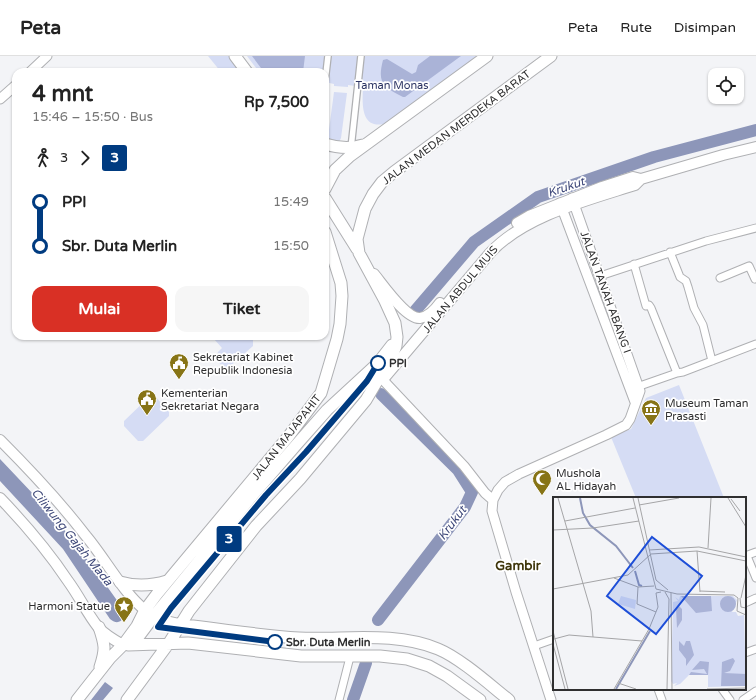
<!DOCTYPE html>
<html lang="id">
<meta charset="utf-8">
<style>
:root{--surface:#fff;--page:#f6f6f6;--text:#222;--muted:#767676;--line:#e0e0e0;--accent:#d93025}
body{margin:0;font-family:"Varela Round",sans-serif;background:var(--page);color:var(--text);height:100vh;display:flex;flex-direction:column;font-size:15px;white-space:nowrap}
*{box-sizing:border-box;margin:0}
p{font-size:13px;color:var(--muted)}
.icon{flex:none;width:22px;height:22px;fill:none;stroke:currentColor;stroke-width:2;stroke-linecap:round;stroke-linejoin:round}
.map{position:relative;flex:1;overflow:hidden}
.side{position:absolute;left:12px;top:12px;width:317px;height:272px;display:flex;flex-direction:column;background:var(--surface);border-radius:12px;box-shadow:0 1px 3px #0004}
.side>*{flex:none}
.badge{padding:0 8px;border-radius:3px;font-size:14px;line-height:26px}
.tools{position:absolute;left:708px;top:12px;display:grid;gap:8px}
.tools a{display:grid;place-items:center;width:36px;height:36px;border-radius:8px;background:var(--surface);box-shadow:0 1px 3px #0004;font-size:20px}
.map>.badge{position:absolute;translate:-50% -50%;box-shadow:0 0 0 2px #fff}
.legs{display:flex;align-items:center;gap:6px;height:44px;padding:0 20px;font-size:13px}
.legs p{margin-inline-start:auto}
.head{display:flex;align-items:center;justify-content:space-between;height:68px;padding:0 20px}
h1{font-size:22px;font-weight:700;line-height:30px}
.cta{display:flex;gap:8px;margin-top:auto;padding:8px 20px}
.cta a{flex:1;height:46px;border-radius:12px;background:var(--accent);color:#fff;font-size:16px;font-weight:700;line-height:46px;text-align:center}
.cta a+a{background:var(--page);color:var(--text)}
ul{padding:0 20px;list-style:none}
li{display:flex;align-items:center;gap:14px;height:44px;font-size:15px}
li i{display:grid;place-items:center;width:6px;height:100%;margin:0 5px;background:currentColor}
li i::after{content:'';width:10px;height:10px;margin:-5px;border:3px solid;border-radius:50%;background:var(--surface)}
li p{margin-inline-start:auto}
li:first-child i{background:linear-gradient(#0000 50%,currentColor 0)}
li:last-child i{background:linear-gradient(currentColor 50%,#0000 0)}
header{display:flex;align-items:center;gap:24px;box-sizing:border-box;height:56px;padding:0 20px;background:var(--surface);border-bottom:1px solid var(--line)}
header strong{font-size:19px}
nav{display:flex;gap:22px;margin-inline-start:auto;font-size:14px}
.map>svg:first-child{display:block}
.green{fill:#d5dcf4}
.forest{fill:#aab3d7}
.water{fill:#8d96b9}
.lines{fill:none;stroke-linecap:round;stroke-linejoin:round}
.river{stroke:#8d96b9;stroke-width:12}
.pedestrian-casing{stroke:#afb0b3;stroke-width:8}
.minor-casing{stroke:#afb0b3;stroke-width:9}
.tertiary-casing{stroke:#afb0b3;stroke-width:11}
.secondary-casing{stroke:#afb0b3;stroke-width:12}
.primary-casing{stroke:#afb0b3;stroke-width:13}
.pedestrian{stroke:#fff;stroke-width:5.5}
.minor{stroke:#fff;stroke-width:7}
.tertiary{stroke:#fff;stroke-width:9}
.secondary{stroke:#fff;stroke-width:10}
.primary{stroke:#fff;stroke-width:11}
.line-1-casing{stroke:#fff;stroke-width:9}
.line-1{stroke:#003b80;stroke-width:6}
.stop-1-dot{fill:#fff;stroke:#003b80;stroke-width:2}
.labels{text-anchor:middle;stroke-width:3.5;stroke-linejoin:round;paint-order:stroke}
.park-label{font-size:11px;fill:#2c3463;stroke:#fff}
.street-label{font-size:11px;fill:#2f2f30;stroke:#fff}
.poi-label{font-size:11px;fill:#2f2f30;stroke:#fff;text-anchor:start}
.stop-label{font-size:11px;font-weight:bold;fill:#2f2f30;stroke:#fff;text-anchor:start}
.water-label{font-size:12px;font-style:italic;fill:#3f497a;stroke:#fff}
.quarter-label{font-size:13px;font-weight:bold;fill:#3e350a;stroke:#fff}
.inset-river{fill:none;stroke:#8d96b9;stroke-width:2}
.inset-road{fill:none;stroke:#a5a5a7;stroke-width:1}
.view{fill:#1d4ed8;fill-opacity:0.15;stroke:#1d4ed8;stroke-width:2}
.inset-edge{fill:none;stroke:#2f2f30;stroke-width:2}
</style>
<header>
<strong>Peta</strong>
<nav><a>Peta</a><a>Rute</a><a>Disimpan</a></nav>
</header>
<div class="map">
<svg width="756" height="644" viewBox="0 0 756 644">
<rect width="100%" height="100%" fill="#f3f4f7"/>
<path class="green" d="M 208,0 L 229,0 L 241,16 L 221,16 Z
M 247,0 L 478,0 L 388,67 C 361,75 362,50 363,31 L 348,29 L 348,31 L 334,30 L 334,28 L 325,26 L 325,16 L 259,16 Z
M 334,36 L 347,37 L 341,82 L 339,86 L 329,85 L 328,81 Z
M 214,280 L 249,280 L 253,284 L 253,290 L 228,312 L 223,311 L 216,303 L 218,296 L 222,292 L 214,283 Z
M 679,329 L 724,442 L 636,442 L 611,381 L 631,373 L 646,342 Z
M 150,340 L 155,340 L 169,356 L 169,360 L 143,385 L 138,385 L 124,370 L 124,365 Z"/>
<path class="forest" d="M 252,0 L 305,0 L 303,16 L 264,16 Z
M 430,0 L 461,0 L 405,41 L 403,41 C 383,31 377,27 383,4 L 387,3 L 412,18 L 416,16 L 418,9 Z"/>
<path class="water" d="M 0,403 L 53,459 L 96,515 L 126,557 L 125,561 C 119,567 117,568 110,563 L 63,493 L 0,425 Z
M 105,626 L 113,632 L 103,644 L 91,644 Z"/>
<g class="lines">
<path class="river" d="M 415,255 L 474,186 L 538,141 L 654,101 L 756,74
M 378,564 L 465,451 L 472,436 L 458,414 L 381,338
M 353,644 L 366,607"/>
<g class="pedestrian-casing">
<path id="pedestrian" d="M 325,26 L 328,0
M 351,92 L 361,0"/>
</g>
<g class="minor-casing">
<path id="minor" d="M 670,196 L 680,221 L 686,225 L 688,231 L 694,252 L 703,269 L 712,305
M 634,208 L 646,250 L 649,249 L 651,252 L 677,317
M 600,220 L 706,185 L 756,172
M 720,222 L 749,210 L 755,223
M 634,332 L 677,317 L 683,316 L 756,288
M 745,500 L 756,496
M 747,500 L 756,522
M 745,547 L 756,542
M 534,590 L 554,583
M 745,597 L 756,593
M 658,633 L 662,644
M 722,633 L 730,644
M 339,644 L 350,601
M 743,644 L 756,635"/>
</g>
<g class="tertiary-casing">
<path id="tertiary" d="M 30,16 L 47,0
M 0,43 L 16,29
M 560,147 L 635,346
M 383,324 L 464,410 L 485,437 L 493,444
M 551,644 L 516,536 L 492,455 L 493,444 L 498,434 L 505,426 L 519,418 L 606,379 L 626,369 L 630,363 L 640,335 L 572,142"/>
</g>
<g class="secondary-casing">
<path id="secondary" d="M 517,167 L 529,160 L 602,131 L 633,121 L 641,123
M 374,218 C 383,229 406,263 420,262 C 429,261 435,254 440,247
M 385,321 L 490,197 C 524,160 588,144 635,129 L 641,123 L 723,99 L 756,91
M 0,384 C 30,414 60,446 86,480 C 104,501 124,538 145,554
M 0,442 C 25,468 48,495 68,525 C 79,540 87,557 98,571 C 105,579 114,584 123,589"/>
</g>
<g class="primary-casing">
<path id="primary" d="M 235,0 L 247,16
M 325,88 C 338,92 350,93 363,89
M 325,133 L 335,114 L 350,100 L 487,0
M 325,142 L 357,193
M 120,526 C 137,531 151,530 167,525
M 149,557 C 163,566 176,570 193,570 C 228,574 264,580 299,582 C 345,584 394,575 438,593 C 460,602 489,628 509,644
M 99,571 C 105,589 106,593 100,611
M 128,589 L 188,587 L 301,600 L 380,600 L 407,603 L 429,610 L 447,620 L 480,644
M 130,589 L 136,584 L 154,560 L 252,440 L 297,388 L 327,354 L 378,307 L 392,289
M 77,644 L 110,602 L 123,589 L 137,570 L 145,554 L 157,538 L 288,381 L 321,337 L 337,283 L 340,268 L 342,240 L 341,227 L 325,176
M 127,644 L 169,587 L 189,555 L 256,470 L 300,423 L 366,344 L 379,322 L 388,310 L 396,290 L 397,281 L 395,267 L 385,245 L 359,197 L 357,183 L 365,153 L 373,138 L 382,126 L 394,116 L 551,0"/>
</g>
<use href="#pedestrian" class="pedestrian"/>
<use href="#minor" class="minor"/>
<use href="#tertiary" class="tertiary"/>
<use href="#secondary" class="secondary"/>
<use href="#primary" class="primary"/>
</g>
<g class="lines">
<g class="line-1-casing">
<path id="line-1" d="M 275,586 L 158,571 L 171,552 L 266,439 L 306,396 L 367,325 L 378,307"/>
</g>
<use href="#line-1" class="line-1"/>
</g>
<defs>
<g id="civic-pin" transform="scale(1)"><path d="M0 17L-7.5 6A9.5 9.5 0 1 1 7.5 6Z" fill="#877416" stroke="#fff"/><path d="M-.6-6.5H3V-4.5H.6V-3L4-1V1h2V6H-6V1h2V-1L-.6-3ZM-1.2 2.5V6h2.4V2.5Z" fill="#fff"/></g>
<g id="museum-pin" transform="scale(1)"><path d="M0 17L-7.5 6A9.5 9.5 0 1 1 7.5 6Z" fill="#877416" stroke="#fff"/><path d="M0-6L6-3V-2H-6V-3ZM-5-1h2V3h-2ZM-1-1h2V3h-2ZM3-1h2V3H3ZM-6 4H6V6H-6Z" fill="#fff"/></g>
<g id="mosque-pin" transform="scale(1)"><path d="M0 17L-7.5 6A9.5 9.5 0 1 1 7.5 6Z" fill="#877416" stroke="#fff"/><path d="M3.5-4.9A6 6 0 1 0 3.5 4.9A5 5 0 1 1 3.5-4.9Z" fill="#fff"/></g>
<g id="sight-pin" transform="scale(1)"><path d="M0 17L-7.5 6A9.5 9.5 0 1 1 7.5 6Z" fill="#877416" stroke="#fff"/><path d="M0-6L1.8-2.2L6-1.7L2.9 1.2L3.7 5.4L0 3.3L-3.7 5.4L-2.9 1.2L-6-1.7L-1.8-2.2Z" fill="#fff"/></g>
</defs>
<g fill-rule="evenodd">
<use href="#civic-pin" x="179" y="307"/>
<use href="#civic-pin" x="147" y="343"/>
<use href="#museum-pin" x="651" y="353"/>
<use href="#mosque-pin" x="542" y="423"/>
<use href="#sight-pin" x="124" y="550"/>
</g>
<g class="stop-1-dot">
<circle cx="378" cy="307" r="7"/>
<circle cx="275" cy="586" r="7"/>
</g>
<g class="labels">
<g class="park-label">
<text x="392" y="33">Taman Monas</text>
</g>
<g class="street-label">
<text transform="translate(456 71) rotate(-37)" y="4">JALAN MEDAN MERDEKA BARAT</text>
<text transform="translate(460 233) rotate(-50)" y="4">JALAN ABDUL MUIS</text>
<text transform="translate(606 236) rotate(70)" y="4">JALAN TANAH ABANG I</text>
<text transform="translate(286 381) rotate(-52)" y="4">JALAN MAJAPAHIT</text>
</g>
<g class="poi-label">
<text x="193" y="305">Sekretariat Kabinet<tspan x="193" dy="13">Republik Indonesia</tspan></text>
<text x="161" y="341">Kementerian<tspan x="161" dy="13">Sekretariat Negara</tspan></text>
<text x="665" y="351">Museum Taman<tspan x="665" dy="13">Prasasti</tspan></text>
<text x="556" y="421">Mushola<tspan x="556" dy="13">AL Hidayah</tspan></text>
<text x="110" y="554" text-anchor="end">Harmoni Statue</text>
</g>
<g class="stop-label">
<text x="389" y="311">PPI</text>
<text x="286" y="590">Sbr. Duta Merlin</text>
</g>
<g class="water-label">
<text transform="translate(566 131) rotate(-19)" y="4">Krukut</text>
<text transform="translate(452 467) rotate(-53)" y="4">Krukut</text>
<text transform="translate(72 481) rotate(51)" y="4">Ciliwung Gajah Mada</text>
</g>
<g class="quarter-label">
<text x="518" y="514">Gambir</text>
</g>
</g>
<g transform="translate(553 441)">
<rect width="193" height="193" fill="#f3f4f7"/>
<path d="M 68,99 L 83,103 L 82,112 L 65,107 ZM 127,99 L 180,99 L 184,103 L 179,115 L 183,115 L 185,119 L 191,118 L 193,189 L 155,190 L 155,178 L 136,178 L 127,187 L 121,189 L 124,186 L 120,187 L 118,184 L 120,105 L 125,104 L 122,100 L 126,103 Z" fill="#d5dcf4"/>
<path d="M167 107a8 8 0 1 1 16 0a8 8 0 1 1-16 0ZM 128,99 L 158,99 L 159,114 L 143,116 ZM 126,109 L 129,112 L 129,123 L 124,131 L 123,111 ZM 126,144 L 131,149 L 133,144 L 137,144 L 141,158 L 133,169 L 133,162 L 126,153 ZM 180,161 L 182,164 L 177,174 L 171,176 L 193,177 L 193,189 L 168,189 L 169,165 ZM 147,164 L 156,165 L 155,178 L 136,178 L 138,175 L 154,177 L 151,172 L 139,173 Z" fill="#aab3d7"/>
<path class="inset-river" d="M 27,1 L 30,16 L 37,28 L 63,49 L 80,71M 82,74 L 86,88 L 89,89M 63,192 L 97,134"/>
<path class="inset-road" d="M 5,1 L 38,114 L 40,140M 80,1 L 103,92 L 124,97 L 181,98 L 185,101 L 184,114 L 193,118M 85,1 L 103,83 L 115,93M 175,1 L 193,30M 178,2 L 187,14M 86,8 L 126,1M 12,24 L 82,11M 0,33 L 40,31 L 86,24M 155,51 L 158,1M 96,53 L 146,50 L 193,60M 144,54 L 147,95M 61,81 L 85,90 L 101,89M 0,92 L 75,78 L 98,57 L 144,54 L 193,64M 147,94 L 172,95M 112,95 L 116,102 L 114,192M 118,96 L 119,192M 187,101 L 188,110 L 193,111M 188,101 L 193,78M 84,107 L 103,115M 84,107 L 85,90M 0,134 L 15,192M 1,142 L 16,138 L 89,144M 0,147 L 12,192M 65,186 L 83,192M 61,192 L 96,132 L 105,110 L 103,96 L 108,95M 154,192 L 193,191"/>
<path class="view" d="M 99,40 L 149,79 L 103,137 L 54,99 Z"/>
<rect width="193" height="193" class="inset-edge"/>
</g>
</svg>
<div class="tools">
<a><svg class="icon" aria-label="locate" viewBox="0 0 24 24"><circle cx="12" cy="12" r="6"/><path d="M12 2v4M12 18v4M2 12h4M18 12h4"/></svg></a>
</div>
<b class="badge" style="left:229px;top:483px;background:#003b80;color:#fff">3</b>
<section class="side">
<div class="head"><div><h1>4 mnt</h1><p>15:46 – 15:50 · Bus</p></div><b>Rp 7,500</b></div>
<div class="legs"><svg class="icon" aria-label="walk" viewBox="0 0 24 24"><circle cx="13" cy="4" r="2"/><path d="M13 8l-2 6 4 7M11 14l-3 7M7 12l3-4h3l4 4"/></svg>3<svg class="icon" aria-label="forward" viewBox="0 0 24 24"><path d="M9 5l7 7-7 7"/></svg><b class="badge" style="background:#003b80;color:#fff">3</b></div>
<ul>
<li><i style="color:#003b80"></i><b>PPI</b><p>15:49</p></li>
<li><i style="color:#003b80"></i><b>Sbr. Duta Merlin</b><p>15:50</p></li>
</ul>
<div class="cta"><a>Mulai</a><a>Tiket</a></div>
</section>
</div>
